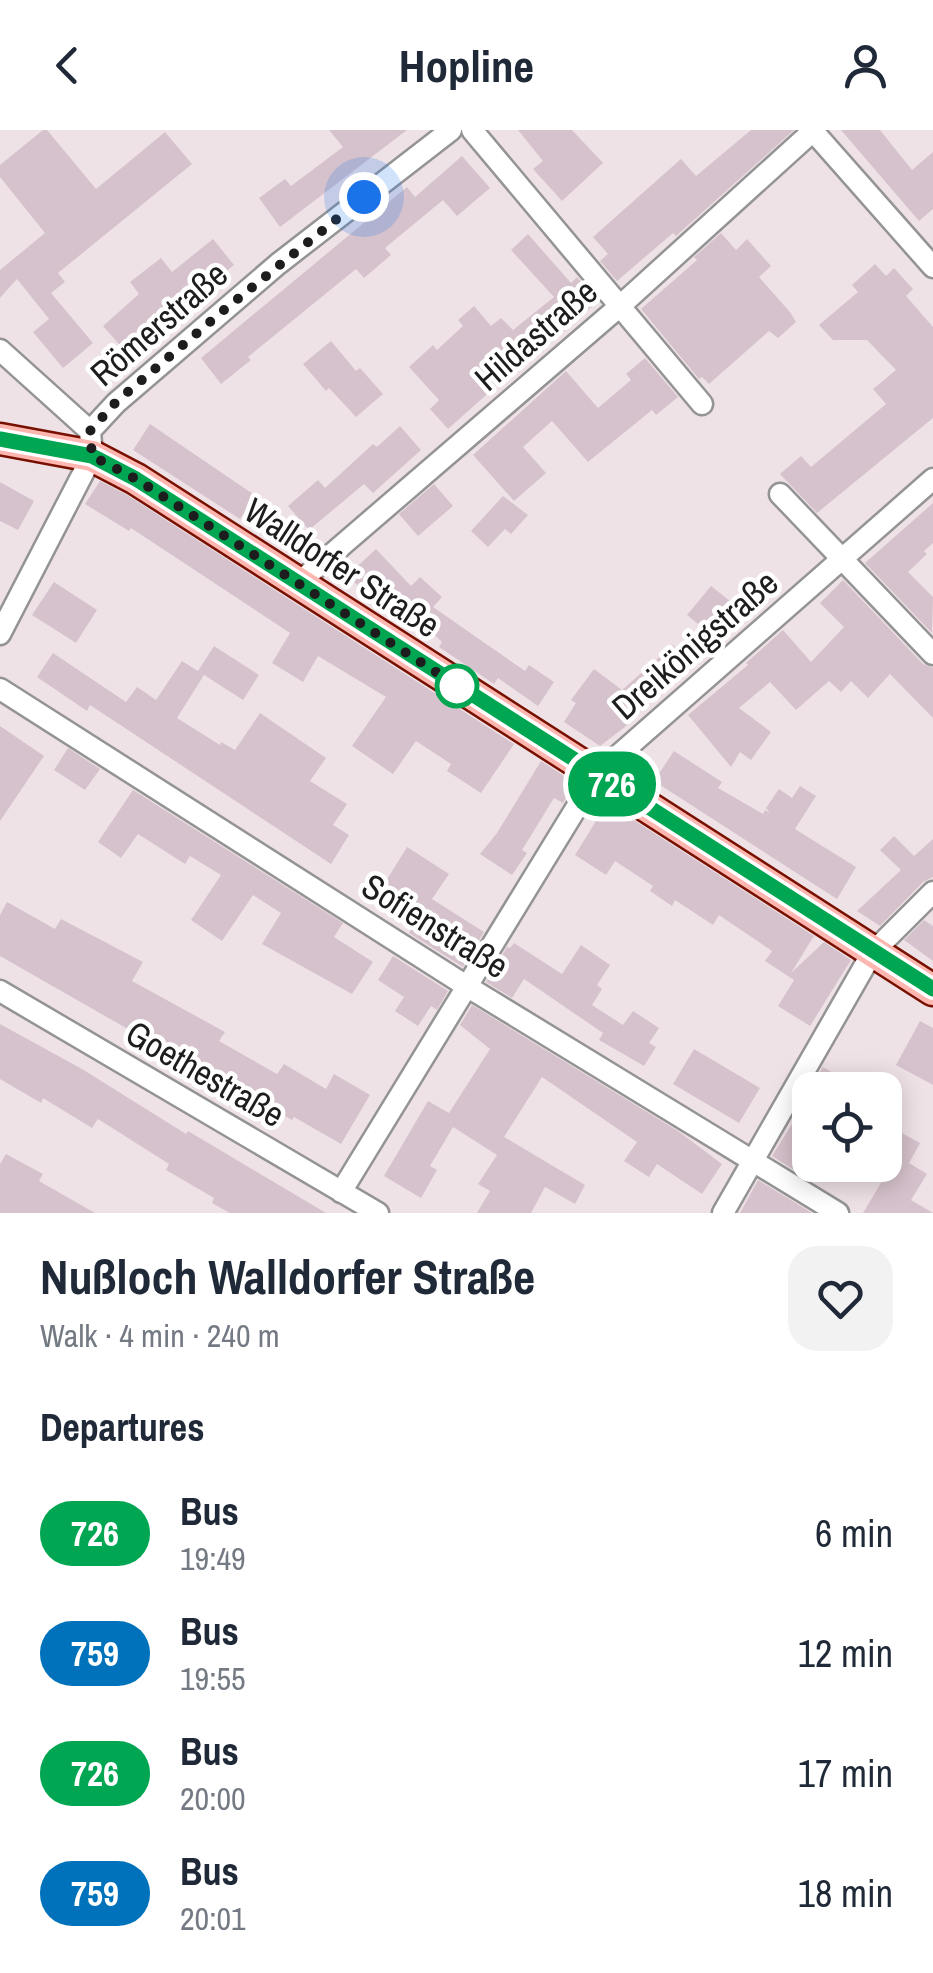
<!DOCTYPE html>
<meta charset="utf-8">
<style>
:root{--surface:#fff;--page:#f2f2f3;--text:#1f2937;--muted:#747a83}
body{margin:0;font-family:"Archivo Narrow",sans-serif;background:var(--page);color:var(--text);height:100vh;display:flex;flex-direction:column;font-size:38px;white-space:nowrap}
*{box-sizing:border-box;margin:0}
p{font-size:32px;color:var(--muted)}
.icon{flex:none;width:55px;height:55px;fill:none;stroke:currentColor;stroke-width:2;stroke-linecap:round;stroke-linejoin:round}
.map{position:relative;height:1083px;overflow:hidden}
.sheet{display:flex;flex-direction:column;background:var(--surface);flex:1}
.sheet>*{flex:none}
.badge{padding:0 20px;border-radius:32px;font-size:35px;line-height:65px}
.buttons{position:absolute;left:792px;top:942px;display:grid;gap:20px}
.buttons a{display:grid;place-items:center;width:110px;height:110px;border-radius:20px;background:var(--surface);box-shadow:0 5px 25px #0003;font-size:50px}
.you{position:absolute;width:50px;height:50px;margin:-25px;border:8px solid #fff;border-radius:50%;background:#1a73e8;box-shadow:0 0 0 15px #1a73e833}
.map>.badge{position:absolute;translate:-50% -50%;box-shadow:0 0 0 5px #fff}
h2{padding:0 40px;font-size:38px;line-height:90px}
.round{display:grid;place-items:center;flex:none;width:105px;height:105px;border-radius:30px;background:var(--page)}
.headline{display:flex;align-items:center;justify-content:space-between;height:170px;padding:0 40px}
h1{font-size:48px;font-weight:700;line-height:75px}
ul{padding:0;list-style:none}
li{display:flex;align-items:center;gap:30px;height:120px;padding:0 40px}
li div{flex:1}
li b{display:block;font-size:38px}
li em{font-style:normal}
li .badge{min-width:110px;font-weight:700;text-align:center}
header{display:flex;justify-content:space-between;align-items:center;height:130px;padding:0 40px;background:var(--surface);font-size:45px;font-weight:700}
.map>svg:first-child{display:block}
.building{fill:#d6c2cc}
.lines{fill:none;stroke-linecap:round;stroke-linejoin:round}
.street-casing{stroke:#949494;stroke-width:25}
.secondary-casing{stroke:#781000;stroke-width:35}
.street{stroke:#fff;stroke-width:20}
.secondary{stroke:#feb6b0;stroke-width:30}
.line-casing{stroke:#fff;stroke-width:22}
.line{stroke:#00a651;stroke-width:15}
.walk{stroke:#1d1d1d;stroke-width:10;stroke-dasharray:0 18}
.stop-dot{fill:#fff;stroke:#00a651;stroke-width:5}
.labels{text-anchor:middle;stroke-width:9;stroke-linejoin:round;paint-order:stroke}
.street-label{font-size:35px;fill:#1d1d1d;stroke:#fff}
</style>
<header><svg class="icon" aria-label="back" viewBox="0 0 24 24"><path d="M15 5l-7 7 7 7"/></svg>Hopline<svg class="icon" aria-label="person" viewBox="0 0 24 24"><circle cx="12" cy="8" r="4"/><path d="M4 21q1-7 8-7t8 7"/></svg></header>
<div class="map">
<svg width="933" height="1083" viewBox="0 0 933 1083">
<rect width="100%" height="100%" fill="#efe2e6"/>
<path class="building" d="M 43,0 L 47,0 L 96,59 L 165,2 L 192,34 L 58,143 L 65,152 L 51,163 L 93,213 L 63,238 L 33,202 L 49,189 L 17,149 L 0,168 L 0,140 L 45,103 L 0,47 L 0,35 Z
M 329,0 L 407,0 L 280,97 L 259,68 L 285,49 L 291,56 L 343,17 Z
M 518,0 L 572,0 L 603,33 L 562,71 L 533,39 L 543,31 Z
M 751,0 L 794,0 L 676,106 L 673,103 L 617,151 L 600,131 L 608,124 L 593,107 L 681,29 L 696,46 Z
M 841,0 L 880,0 L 912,40 L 933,22 L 933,79 L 919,91 Z
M 462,26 L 490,58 L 457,86 L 443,70 L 385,118 L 391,125 L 364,148 L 356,139 L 248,227 L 251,230 L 221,254 L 201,228 L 407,57 L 415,67 Z
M 721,103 L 736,120 L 747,109 L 771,136 L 759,147 L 790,182 L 796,192 L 778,208 L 769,201 L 709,254 L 702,247 L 699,249 L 641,179 L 697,130 L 694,127 Z
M 528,104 L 571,153 L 577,147 L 598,171 L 561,204 L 558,201 L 448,299 L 430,279 L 439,270 L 409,237 L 433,215 L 437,220 L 463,196 L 458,190 L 474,176 L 491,196 L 501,188 L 513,200 L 554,167 L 511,120 Z
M 213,109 L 234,135 L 126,222 L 103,196 L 139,164 L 130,152 L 161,128 L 172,142 Z
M 875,134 L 886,146 L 894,138 L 913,159 L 906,166 L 933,197 L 933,288 L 817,383 L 780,344 L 801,326 L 811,337 L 886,274 L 873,259 L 896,240 L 867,210 L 833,210 L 819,195 L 858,162 L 852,155 Z
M 331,211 L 356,241 L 360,238 L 383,264 L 356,287 L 329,258 L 326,261 L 303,234 Z
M 645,228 L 678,267 L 656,285 L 652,280 L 588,332 L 552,291 L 523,317 L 546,343 L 514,371 L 473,325 L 566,241 L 598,278 L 631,250 L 626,244 Z
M 150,294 L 256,366 L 240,389 L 133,320 Z
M 400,296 L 421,320 L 373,363 L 364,354 L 309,400 L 288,376 L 318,350 L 325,358 L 373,314 L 377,317 Z
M 100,351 L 127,365 L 514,614 L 481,663 L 447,641 L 451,634 L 416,611 L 393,644 L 352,616 L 386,567 L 318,526 L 303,552 L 272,533 L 290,503 L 131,398 L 129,401 L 85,374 Z
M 0,352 L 34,371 L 18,400 L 0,391 Z
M 434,354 L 453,376 L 418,406 L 399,384 Z
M 503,366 L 528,385 L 511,404 L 505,399 L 488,417 L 471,401 Z
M 933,373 L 933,413 L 924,421 L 927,424 L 908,442 L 933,467 L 932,503 L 865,433 Z
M 376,419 L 411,456 L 420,447 L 442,467 L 433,477 L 525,541 L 529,535 L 554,552 L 538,576 L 498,548 L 494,554 L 439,517 L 442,512 L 383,458 L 371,470 L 348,445 Z
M 843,450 L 923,534 L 933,538 L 933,588 L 890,544 L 868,568 L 851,551 L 841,562 L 829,551 L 796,580 L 770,552 L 739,578 L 771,602 L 751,630 L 740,622 L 731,637 L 688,585 L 748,535 L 746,533 L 783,500 L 811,532 L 844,497 L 820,473 Z
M 54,452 L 97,480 L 76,513 L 32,485 Z
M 711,456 L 745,483 L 721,513 L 687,485 Z
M 673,515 L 692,537 L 655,570 L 651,566 L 634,590 L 600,616 L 564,592 L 576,573 L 571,570 L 594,539 L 622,560 Z
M 214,516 L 259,545 L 243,570 L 198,541 Z
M 53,523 L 126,572 L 137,557 L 156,570 L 182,531 L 204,545 L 177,588 L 220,615 L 221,612 L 235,620 L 260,583 L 326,628 L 310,651 L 347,674 L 333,695 L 349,705 L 331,734 L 90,575 L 87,581 L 37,547 Z
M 0,596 L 44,626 L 0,691 Z
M 68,618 L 100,639 L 85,660 L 54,640 Z
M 674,621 L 722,652 L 718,658 L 763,684 L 765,680 L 770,683 L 766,678 L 779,659 L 792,668 L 800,656 L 816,666 L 795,699 L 856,737 L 837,769 L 654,651 Z
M 541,631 L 575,653 L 563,673 L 554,668 L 522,720 L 527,723 L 512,745 L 480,724 L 497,703 Z
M 133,660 L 343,793 L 334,807 L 373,832 L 352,864 L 262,814 L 281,783 L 253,765 L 222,811 L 191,790 L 221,745 L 190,726 L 185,734 L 138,704 L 121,728 L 98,712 Z
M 607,673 L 814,806 L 791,843 L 824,812 L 851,830 L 810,896 L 778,876 L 794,850 L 765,831 L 772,821 L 719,785 L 713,795 L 675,770 L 672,776 L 650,761 L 653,756 L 615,731 L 606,745 L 575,725 Z
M 894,706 L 914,726 L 933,709 L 933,747 L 923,752 L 880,796 L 857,781 L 901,740 L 880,720 Z
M 407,717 L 449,744 L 432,769 L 484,802 L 463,837 L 409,803 L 412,798 L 404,793 L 410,784 L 378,764 Z
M 7,772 L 55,799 L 61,789 L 143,832 L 132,851 L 225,902 L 219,911 L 277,944 L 284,934 L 326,959 L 334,944 L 370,965 L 341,1014 L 294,987 L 292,990 L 261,972 L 263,968 L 205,935 L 203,939 L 156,912 L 154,914 L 0,826 L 0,785 Z
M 924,790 L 933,796 L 933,831 L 904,810 Z
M 514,813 L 562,844 L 581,815 L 610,835 L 597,855 L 602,859 L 592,875 L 623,895 L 633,881 L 659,898 L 649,913 L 656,917 L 644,936 L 599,910 L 603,903 L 524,849 L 512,868 L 486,852 L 507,817 L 510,818 Z
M 393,826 L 448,861 L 437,880 L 431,876 L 418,896 L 395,881 L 404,867 L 378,850 Z
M 472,875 L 678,1001 L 722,1034 L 702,1064 L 657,1034 L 649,1047 L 624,1031 L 637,1012 L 542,947 L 504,1007 L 585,1055 L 575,1074 L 545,1057 L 531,1083 L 477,1083 L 490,1061 L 478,1054 L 497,1025 L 453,997 L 430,1036 L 437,1040 L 421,1068 L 384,1046 L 428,971 L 449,983 L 490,919 L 460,895 Z
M 920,891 L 933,898 L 933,955 L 896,935 Z
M 0,894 L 82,939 L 186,1004 L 188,1001 L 326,1083 L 230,1083 L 212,1073 L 214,1068 L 166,1040 L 169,1034 L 98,989 L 92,998 L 43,968 L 41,973 L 0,949 Z
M 694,919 L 760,958 L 739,993 L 673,954 Z
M 823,937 L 861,960 L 809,960 Z
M 810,965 L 810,1032 L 802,1045 L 772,1026 Z
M 900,1002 L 920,1013 L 909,1033 L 927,1044 L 911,1070 L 933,1083 L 863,1083 L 897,1026 L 889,1021 Z
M 6,1024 L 43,1044 L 39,1051 L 95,1083 L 0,1083 L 0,1034 Z
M 758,1050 L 812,1083 L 740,1083 Z"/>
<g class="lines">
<g class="street-casing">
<path id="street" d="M 472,0 L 702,274
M 812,0 L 933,137
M 0,220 L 90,301
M 780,364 L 933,524
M 297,454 L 620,176 L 814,0
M 0,504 L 92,326 L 90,301 L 116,273 L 278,134 L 451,0
M 0,559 L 468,857 L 838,1083
M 0,861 L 378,1083
M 341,1062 L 597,644 L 933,349
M 723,1083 L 872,823 L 933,762"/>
</g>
<g class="secondary-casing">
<path id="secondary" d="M 0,309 L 92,326 L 136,349 L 933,860"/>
</g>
<use href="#street" class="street"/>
<use href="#secondary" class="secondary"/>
</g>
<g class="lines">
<g class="line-casing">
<path id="line" d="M 0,309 L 92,326 L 136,349 L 933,859"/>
</g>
<use href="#line" class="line"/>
<path class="walk" d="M 364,67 L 224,180 L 116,272 L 90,301 L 92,326 L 136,349 L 464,560 L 457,556"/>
</g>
<circle class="stop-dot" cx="457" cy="556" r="20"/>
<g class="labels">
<g class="street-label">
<text transform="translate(159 194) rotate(-41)" y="12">Römerstraße</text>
<text transform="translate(536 205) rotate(-41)" y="12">Hildastraße</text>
<text transform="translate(342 438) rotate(33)" y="12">Walldorfer Straße</text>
<text transform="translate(695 515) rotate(-41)" y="12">Dreikönigstraße</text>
<text transform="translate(435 796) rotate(32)" y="12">Sofienstraße</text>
<text transform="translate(205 944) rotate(30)" y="12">Goethestraße</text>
</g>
</g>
</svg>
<div class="buttons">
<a><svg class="icon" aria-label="locate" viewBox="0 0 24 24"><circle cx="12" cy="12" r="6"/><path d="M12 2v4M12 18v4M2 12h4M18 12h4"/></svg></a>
</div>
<div class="you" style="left:364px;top:67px"></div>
<b class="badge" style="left:612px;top:654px;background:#00a651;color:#fff">726</b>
</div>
<section class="sheet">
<div class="headline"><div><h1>Nußloch Walldorfer Straße</h1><p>Walk · 4 min · 240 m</p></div><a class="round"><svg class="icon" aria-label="heart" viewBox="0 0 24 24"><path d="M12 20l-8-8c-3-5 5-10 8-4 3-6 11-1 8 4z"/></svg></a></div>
<h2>Departures</h2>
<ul>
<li><span class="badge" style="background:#00a651;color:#fff">726</span><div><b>Bus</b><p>19:49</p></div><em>6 min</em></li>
<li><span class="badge" style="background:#0072bc;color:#fff">759</span><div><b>Bus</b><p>19:55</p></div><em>12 min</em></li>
<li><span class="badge" style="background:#00a651;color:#fff">726</span><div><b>Bus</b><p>20:00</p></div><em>17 min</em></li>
<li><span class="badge" style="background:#0072bc;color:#fff">759</span><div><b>Bus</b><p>20:01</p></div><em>18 min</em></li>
</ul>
</section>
